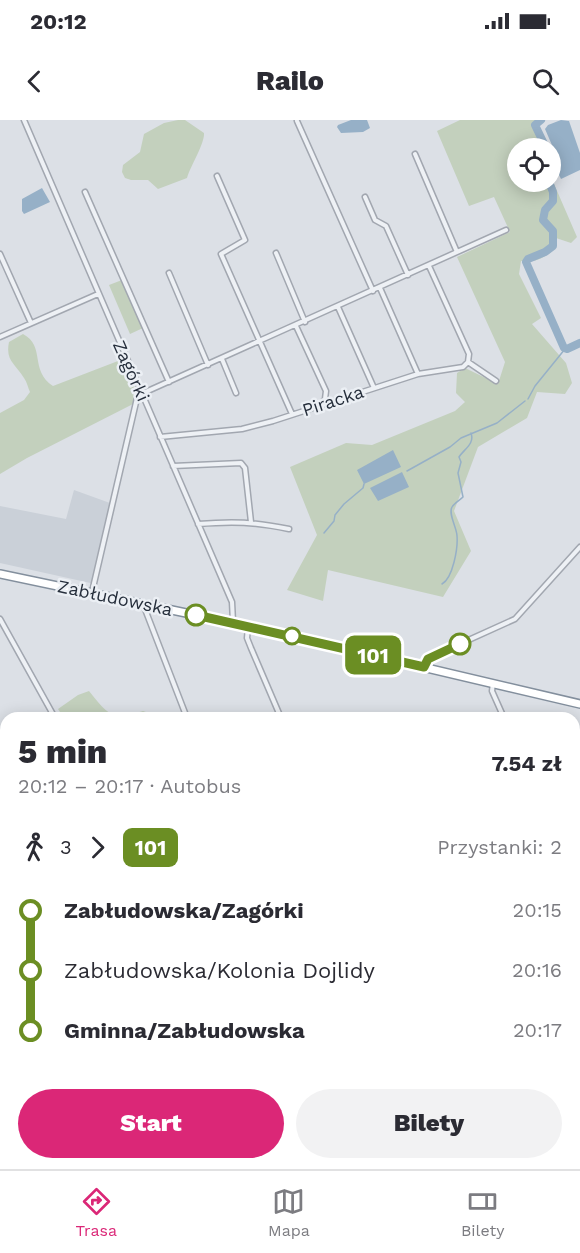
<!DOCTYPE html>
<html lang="pl">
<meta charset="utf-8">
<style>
:root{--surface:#fff;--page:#f2f2f3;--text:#2b2b33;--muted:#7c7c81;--line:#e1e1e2;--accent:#db2777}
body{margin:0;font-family:"Work Sans",sans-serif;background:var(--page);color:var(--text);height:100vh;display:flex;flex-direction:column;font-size:22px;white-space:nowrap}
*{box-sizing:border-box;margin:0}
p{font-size:20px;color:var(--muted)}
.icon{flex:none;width:33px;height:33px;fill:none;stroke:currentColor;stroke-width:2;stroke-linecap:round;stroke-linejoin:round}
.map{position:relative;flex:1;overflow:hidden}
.details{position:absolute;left:0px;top:592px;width:580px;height:458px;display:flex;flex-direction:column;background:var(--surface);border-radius:18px 18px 0 0;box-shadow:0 3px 15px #0003}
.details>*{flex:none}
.badge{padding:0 12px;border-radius:9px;font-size:21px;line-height:39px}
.fabs{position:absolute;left:507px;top:18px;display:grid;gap:12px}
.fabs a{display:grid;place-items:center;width:54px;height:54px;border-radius:50%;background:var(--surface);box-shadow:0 3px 15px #0003;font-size:30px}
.map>.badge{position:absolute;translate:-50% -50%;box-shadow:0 0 0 3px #fff}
.legs{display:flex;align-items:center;gap:9px;height:66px;padding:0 18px;font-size:20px}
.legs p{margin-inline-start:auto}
.overview{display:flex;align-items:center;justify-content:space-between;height:102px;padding:0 18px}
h1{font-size:33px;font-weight:800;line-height:45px}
.action{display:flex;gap:12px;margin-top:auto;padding:12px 18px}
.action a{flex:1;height:69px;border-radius:36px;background:var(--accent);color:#fff;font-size:24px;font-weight:800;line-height:69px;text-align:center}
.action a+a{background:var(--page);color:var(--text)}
ul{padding:0 18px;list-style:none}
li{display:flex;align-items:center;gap:21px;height:60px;font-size:22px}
li i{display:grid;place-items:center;width:9px;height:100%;margin:0 8px;background:currentColor}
li i::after{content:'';width:15px;height:15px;margin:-8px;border:4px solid;border-radius:50%;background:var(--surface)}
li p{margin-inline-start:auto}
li:first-child i{background:linear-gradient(#0000 50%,currentColor 0)}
li:last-child i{background:linear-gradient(currentColor 50%,#0000 0)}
.status{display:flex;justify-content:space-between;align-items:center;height:42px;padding:0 30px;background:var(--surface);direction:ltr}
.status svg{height:16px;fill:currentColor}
header{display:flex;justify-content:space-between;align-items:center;height:78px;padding:0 18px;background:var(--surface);font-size:27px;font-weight:800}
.tabs{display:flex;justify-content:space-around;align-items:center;height:84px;border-top:2px solid var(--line);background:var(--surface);font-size:16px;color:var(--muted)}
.tabs a{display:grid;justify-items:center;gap:3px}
.tabs .active{color:var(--accent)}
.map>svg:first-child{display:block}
.built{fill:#cad0d8}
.green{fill:#c3d0bd}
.water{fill:#96b0c7}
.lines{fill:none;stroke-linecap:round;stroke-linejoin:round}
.stream{stroke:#96b0c7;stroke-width:1.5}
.river{stroke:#96b0c7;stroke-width:8}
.street-casing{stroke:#a2a7b0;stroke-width:7}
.highway-casing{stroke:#838f9d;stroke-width:10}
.street{stroke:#eef1f5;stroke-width:4}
.highway{stroke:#fff;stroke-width:7}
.line-1-casing{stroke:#fff;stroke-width:14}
.line-1{stroke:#6b8e23;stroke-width:9}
.stop-1-dot{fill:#fff;stroke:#6b8e23;stroke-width:3}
.labels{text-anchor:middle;stroke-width:5;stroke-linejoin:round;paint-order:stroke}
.street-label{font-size:18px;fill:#262f3c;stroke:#ebeff4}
</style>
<div class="status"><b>20:12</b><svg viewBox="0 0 49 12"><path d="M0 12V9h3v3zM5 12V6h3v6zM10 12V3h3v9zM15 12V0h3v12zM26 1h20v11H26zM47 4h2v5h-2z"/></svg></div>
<header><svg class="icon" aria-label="back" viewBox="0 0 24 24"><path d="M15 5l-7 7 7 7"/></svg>Railo<svg class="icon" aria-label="search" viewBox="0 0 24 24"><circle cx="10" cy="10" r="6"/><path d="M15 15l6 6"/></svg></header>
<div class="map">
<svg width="580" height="1049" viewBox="0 0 580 1049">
<rect width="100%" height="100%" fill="#dce0e6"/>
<path class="built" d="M 74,370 L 110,383 L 95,464 L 0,443 L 0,386 L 66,399 Z"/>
<path class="green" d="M 178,0 L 185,0 L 204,13 C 205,23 191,45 187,58 L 158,69 L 148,60 L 131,60 L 125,58 L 122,52 L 123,45 L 140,32 L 144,14 L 164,3 Z
M 460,0 L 541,0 L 536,3 L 548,28 L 518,28 L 518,62 L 550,62 L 551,34 L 554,41 L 551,57 L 577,117 L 571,123 L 556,118 L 555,129 C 546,137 533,144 521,141 L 519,154 L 541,198 L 532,204 L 566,243 L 572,263 L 565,274 L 537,272 L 527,298 L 478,327 L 454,391 L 471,431 L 443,477 L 328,450 L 323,481 L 287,470 L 317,415 L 290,347 L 346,323 L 372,325 L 455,291 L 465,282 L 456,273 L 457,253 L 465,248 L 498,264 L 505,242 L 457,137 L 510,112 L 494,77 L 469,86 L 437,11 Z
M 122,160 L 143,208 L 130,214 L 109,165 Z
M 23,214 C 46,226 29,250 53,266 L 118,241 C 133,257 136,262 135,283 L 27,338 L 0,354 L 0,293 L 24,280 L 30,272 C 28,268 27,262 24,258 C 16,244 5,241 9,222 Z
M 89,571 C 108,595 112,601 143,591 L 149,593 L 152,598 L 64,598 L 58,589 L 78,575 Z
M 6,672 L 6,726 L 0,716 L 0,675 Z
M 389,1044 L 549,1044 L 550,1049 L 392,1049 Z"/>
<path class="water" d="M 351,0 L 367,0 L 370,8 L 363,12 L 341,13 L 337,7 L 338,5 Z
M 561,0 L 569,1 L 580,33 L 580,50 L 561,59 L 557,51 L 558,39 L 545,9 L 548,5 Z
M 42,68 L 50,82 L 24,94 L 22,91 L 22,79 Z
M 393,330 L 401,347 L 364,364 L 357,350 Z
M 402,352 L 409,367 L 378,381 L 370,368 Z"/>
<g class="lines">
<path class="stream" d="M 528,279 L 535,266 L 565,229
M 407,351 L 450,327 L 461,318 L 497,303 L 525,281
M 324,413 L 334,401 L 335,395 L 344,384 L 363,368 L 364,364
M 442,464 C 453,458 458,428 457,416 C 457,408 448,394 452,387 C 454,383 460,380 463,377 L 458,353 L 461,342 L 459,337 C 464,329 475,324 471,313"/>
<path class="river" d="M 541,0 L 535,5 L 546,28
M 550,38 L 550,45
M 549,62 L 553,72 L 553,81 L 545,90 L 543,100 L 553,111 L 553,126 L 545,132 L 528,139 L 526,142 L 564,228 L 567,229 L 580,223"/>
<g class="street-casing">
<path id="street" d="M 24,0 L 232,482 L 233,502
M 297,1 L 373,171
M 415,34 L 457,132
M 217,56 L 245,120 L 221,134 L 292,294
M 85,72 L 169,262
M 365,77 L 375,100 L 386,106 L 408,155
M 276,133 L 305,202
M 0,134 L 31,203
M 429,146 L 469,234 L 468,242
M 169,153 L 208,245
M 380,168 L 418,254
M 338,187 L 374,268
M 296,206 L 326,271 L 325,279 L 321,284
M 0,217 L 98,174
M 222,239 L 236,273
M 141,274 L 506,110
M 160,317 L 242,309 L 273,301 L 418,254 L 463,247 L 468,242 L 496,261
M 173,346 L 241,343 L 245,348 L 251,402
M 198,404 C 234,401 254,402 289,409
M 92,472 L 137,278 L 141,274
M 143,484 L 187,598
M 0,499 L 55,598
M 248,507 L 247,518 L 251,528 L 281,598
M 424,547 L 426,540 L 431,537 L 515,499 L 580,427
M 493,563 L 492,571 L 504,598
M 574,680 L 580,678
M 574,753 L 580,751
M 574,760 L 580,772
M 574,836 L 580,834
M 0,890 L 6,887
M 574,944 L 580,942
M 0,988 L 6,985
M 68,1044 L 70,1049
M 105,1044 L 108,1049
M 148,1044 L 150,1049
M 193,1044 L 196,1049
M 275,1044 L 278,1049
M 337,1044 L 339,1049
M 385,1044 L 387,1049
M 0,1048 L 7,1044
M 180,1049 L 189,1044"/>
</g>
<g class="highway-casing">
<path id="highway" d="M 0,454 L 248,506 L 580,584"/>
</g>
<use href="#street" class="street"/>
<use href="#highway" class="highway"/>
</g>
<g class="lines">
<g class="line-1-casing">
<path id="line-1" d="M 196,495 L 424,547 L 428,539 L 460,524"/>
</g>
<use href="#line-1" class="line-1"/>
</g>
<g class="stop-1-dot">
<circle cx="196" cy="495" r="10"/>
<circle cx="292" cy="516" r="8"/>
<circle cx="460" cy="524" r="10"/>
</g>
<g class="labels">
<g class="street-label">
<text transform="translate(131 251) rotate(66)" y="6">Zagórki</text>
<text transform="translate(333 281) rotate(-18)" y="6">Piracka</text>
<text transform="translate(115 478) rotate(12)" y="6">Zabłudowska</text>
</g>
</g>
</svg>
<div class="fabs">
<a><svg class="icon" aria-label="locate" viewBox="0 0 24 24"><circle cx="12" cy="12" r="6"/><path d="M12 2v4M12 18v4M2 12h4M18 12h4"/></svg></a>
</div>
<b class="badge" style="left:373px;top:535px;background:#6b8e23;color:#fff">101</b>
<section class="details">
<div class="overview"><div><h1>5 min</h1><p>20:12 – 20:17 · Autobus</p></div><b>7.54 zł</b></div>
<div class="legs"><svg class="icon" aria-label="walk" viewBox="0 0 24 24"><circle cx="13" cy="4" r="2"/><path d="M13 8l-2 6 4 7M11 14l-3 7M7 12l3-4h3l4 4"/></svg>3<svg class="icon" aria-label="forward" viewBox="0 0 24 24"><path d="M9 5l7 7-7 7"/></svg><b class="badge" style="background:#6b8e23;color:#fff">101</b><p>Przystanki: 2</p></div>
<ul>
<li><i style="color:#6b8e23"></i><b>Zabłudowska/Zagórki</b><p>20:15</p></li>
<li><i style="color:#6b8e23"></i><span>Zabłudowska/Kolonia Dojlidy</span><p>20:16</p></li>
<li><i style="color:#6b8e23"></i><b>Gminna/Zabłudowska</b><p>20:17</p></li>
</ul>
<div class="action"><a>Start</a><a>Bilety</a></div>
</section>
</div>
<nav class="tabs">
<a class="active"><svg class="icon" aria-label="directions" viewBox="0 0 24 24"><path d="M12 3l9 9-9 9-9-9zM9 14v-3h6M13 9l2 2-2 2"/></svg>Trasa</a>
<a><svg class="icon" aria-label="map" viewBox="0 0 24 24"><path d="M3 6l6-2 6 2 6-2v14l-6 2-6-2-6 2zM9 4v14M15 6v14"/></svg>Mapa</a>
<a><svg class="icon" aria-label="tickets" viewBox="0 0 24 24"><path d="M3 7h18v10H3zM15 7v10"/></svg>Bilety</a>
</nav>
